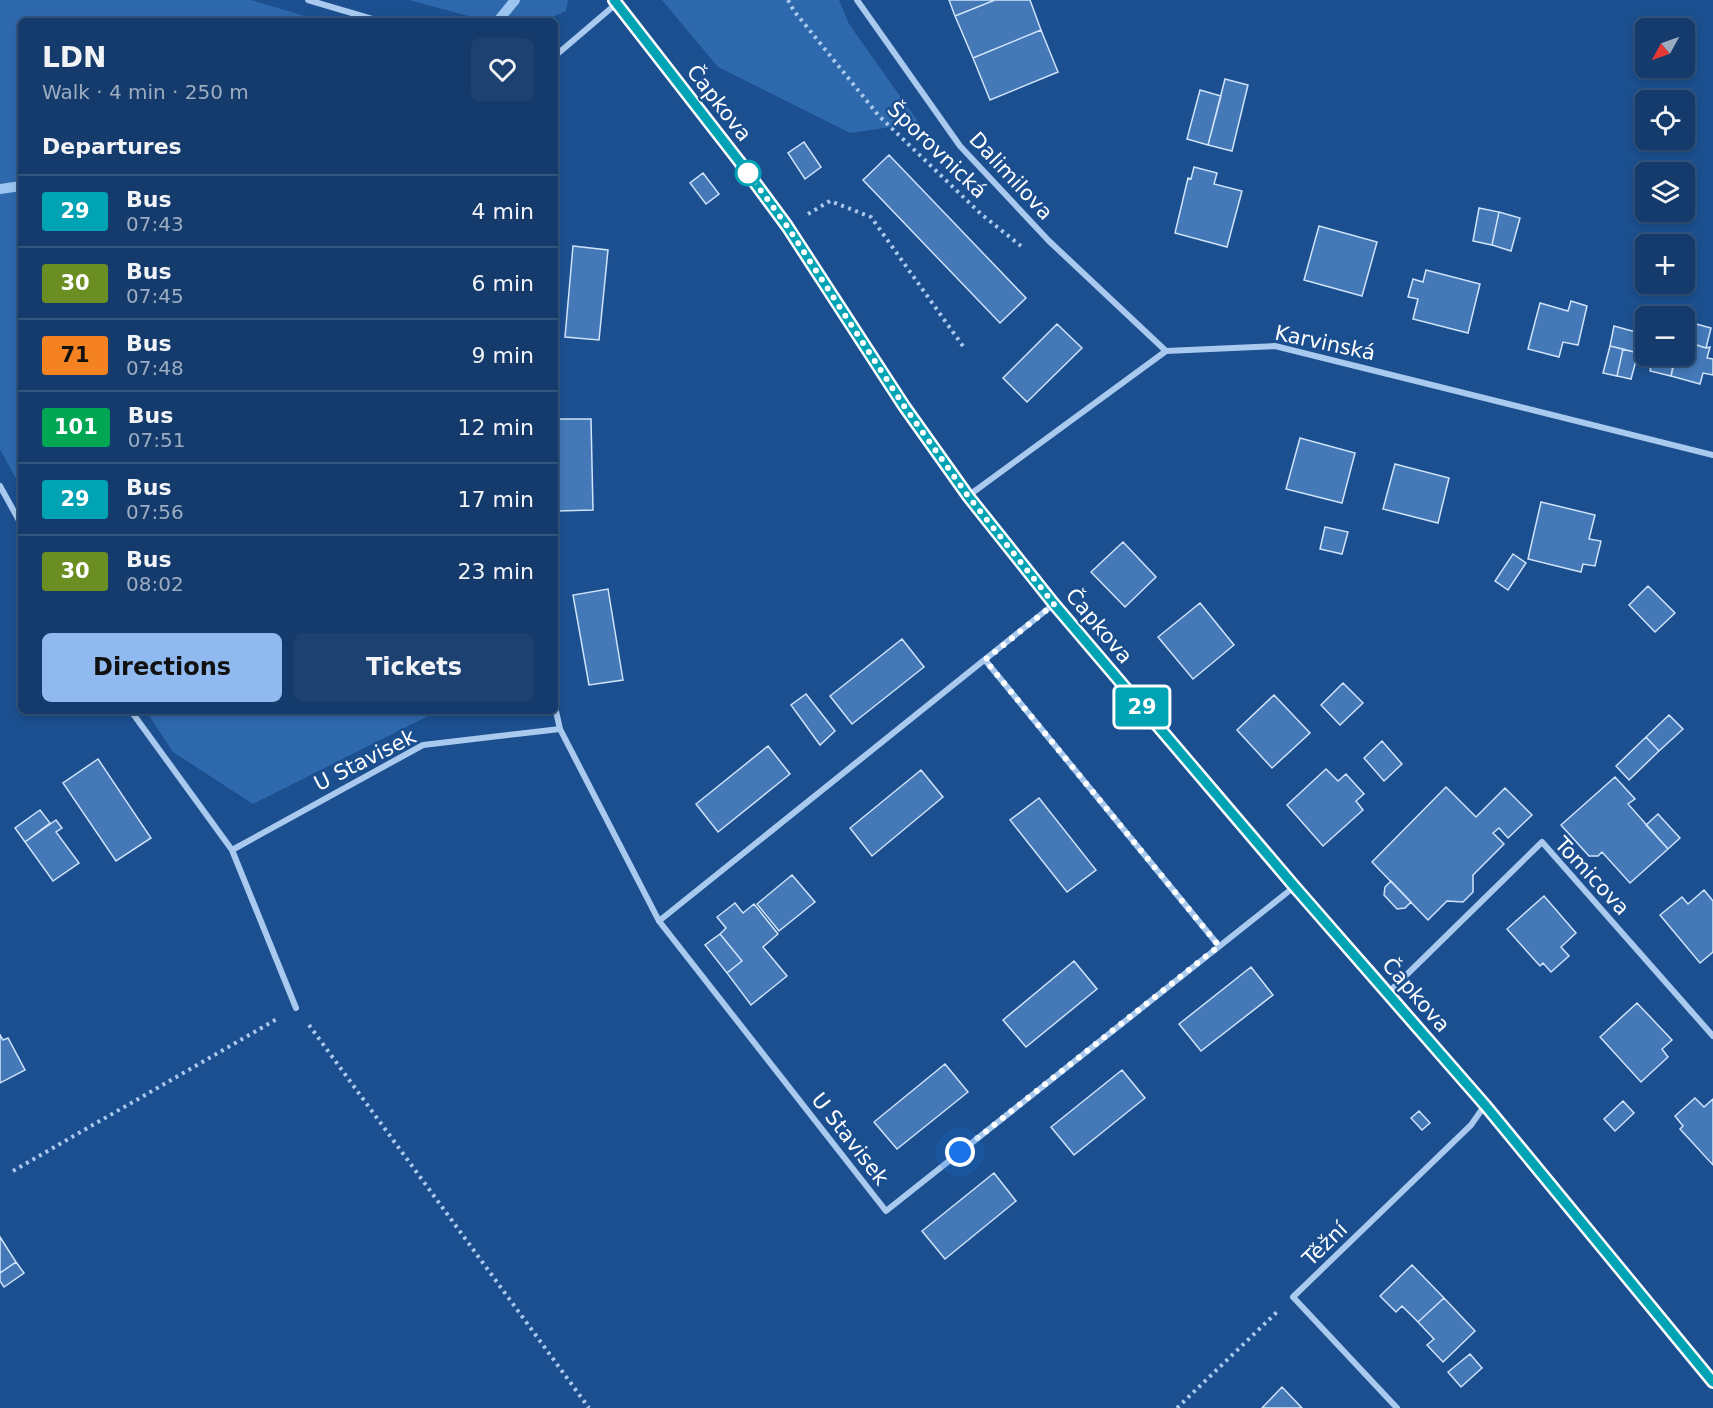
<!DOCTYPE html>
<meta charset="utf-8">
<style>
:root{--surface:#143b6b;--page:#1d4271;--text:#f1f3f6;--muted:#9dadc1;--line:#33557e;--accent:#90b9f0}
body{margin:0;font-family:"DejaVu Sans",sans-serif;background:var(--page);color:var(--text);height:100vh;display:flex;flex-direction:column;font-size:22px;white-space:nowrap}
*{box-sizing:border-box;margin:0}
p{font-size:20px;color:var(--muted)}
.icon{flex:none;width:33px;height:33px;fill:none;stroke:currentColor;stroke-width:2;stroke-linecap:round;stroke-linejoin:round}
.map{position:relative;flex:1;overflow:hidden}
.side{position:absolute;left:18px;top:18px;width:540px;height:696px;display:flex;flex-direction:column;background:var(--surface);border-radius:9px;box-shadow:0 3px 9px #0003,0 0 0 2px var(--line)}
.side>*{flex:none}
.badge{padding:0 12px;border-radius:4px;font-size:21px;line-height:39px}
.needle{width:39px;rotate:230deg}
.tools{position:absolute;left:1635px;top:18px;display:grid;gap:12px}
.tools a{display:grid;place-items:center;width:60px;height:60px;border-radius:9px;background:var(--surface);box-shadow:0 3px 9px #0003,0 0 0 2px var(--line);font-size:30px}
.you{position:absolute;width:30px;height:30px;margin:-15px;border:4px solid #fff;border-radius:50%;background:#1a73e8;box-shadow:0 0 0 9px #1a73e833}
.map>.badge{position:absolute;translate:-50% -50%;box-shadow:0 0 0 3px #fff}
h2{padding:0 24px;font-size:22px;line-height:54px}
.round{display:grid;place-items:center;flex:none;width:63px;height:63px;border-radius:9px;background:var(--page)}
.headline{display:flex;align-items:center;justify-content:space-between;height:102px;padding:0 24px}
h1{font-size:28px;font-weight:800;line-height:45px}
.action{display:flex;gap:12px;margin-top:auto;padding:12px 24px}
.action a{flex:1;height:69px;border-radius:9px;background:var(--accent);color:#111;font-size:24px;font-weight:800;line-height:69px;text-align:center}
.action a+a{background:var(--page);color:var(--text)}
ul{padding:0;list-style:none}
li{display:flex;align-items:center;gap:18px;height:72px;padding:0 24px;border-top:2px solid var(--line)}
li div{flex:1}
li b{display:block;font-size:22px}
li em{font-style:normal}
li .badge{min-width:66px;font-weight:700;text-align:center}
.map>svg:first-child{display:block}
.green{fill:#2e69ad}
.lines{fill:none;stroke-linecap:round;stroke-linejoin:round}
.stream{stroke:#9cc4f0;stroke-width:10}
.building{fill:#4478b7;stroke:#cfe3fa;stroke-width:1.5}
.path{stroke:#a9c9ee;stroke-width:4;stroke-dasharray:3 4.5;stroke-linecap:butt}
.street{stroke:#a9c9ee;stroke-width:6}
.secondary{stroke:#d6e6fa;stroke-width:12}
.line-casing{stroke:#fff;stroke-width:14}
.line{stroke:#00a3b4;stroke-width:9}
.walk{stroke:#fff;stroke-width:6;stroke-dasharray:0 10.8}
.stop-dot{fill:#fff;stroke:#00a3b4;stroke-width:3}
.labels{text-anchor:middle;stroke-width:5;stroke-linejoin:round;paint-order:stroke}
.street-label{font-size:21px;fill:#fff;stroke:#1b4f8f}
</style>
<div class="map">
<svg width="1713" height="1408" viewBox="0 0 1713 1408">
<rect width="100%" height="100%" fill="#1b4f8f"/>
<path class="green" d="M 0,0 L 251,0 L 322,21 L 21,21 L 21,488 L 0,449 Z
M 409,0 L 568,0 L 566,11 L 543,21 L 487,21 Z
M 662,0 L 839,0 L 849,24 L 919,123 L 850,133 L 718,67 Z
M 146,711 L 438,711 L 253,804 L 173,752 Z"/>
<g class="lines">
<path class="stream" d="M 498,21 L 515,0
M 0,189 L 21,186"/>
</g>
<path class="building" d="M 949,0 L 995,0 L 955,16 Z
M 995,0 L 1030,0 L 1041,30 L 973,58 L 955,16 Z
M 1041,30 L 1058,72 L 990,100 L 973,58 Z
M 1225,79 L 1248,85 L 1232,151 L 1208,145 Z
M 1200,90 L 1221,96 L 1208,145 L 1187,139 Z
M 804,142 L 821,167 L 805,179 L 788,153 Z
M 889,155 L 1026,298 L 1000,323 L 863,180 Z
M 1194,167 L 1217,173 L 1214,184 L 1242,191 L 1227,247 L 1175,233 L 1188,178 L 1191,179 Z
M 703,173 L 719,194 L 706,204 L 690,183 Z
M 1479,208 L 1499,212 L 1492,245 L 1473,241 Z
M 1499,212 L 1520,218 L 1511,251 L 1492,245 Z
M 1319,226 L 1377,242 L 1362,296 L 1304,280 Z
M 573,246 L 608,250 L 599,340 L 565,337 Z
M 1426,270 L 1480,284 L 1468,333 L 1413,319 L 1418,299 L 1408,297 L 1413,279 L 1423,282 Z
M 1571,301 L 1587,306 L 1578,345 L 1563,342 L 1559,357 L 1528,349 L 1540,303 L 1568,311 Z
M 1689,322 L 1711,328 L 1706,348 L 1684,341 Z
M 1057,324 L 1082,348 L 1027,402 L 1003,378 Z
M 1614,326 L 1643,334 L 1638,353 L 1610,346 Z
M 1684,341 L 1706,348 L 1710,347 L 1707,358 L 1713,359 L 1713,375 L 1703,373 L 1700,384 L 1671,376 L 1676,356 L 1684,356 Z
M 1610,346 L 1623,349 L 1617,376 L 1603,373 Z
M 1623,349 L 1638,353 L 1631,379 L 1617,376 Z
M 1653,356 L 1676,356 L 1673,366 L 1652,361 Z
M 1652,361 L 1673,366 L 1671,376 L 1650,371 Z
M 556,419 L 591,419 L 593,510 L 557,511 Z
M 1300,438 L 1355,453 L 1342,503 L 1286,489 Z
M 1395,464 L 1449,478 L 1438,523 L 1383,509 Z
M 1541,502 L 1595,515 L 1589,539 L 1601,541 L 1595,566 L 1583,564 L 1581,572 L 1528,559 Z
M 1325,527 L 1348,532 L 1342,554 L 1320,549 Z
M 1123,542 L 1156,577 L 1125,607 L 1091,572 Z
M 1513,554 L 1526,563 L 1508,590 L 1495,581 Z
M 1648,586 L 1675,613 L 1655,632 L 1629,605 Z
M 608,589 L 623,680 L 589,685 L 573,595 Z
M 1200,603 L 1234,645 L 1193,679 L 1158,637 Z
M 902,639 L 924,667 L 852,724 L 830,696 Z
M 1343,683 L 1363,703 L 1340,725 L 1321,705 Z
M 806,694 L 835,731 L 820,745 L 791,705 Z
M 1274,695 L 1310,733 L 1272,768 L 1237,730 Z
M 1669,715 L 1683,729 L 1659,751 L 1646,737 Z
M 1646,737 L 1659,751 L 1629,780 L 1616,766 Z
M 1382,741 L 1402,764 L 1384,781 L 1364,758 Z
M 768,746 L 790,774 L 718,832 L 696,804 Z
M 98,759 L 151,838 L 116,861 L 63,783 Z
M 1326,769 L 1338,781 L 1346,774 L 1364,794 L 1356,801 L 1363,810 L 1323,846 L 1287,805 Z
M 921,770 L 943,797 L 872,856 L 850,828 Z
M 1615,777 L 1635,799 L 1628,804 L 1668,849 L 1630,883 L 1602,852 L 1598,856 L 1589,856 L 1561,825 Z
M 1446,787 L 1476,817 L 1505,788 L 1532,815 L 1508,838 L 1499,828 L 1493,833 L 1504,844 L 1473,875 L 1473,892 L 1463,902 L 1447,901 L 1428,920 L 1372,862 Z
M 1039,798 L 1096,870 L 1067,892 L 1010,820 Z
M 40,810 L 50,823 L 25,842 L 15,828 Z
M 1658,814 L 1680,838 L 1668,849 L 1646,825 Z
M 56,820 L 62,828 L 56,832 L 79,863 L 53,881 L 25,842 Z
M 792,875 L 815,902 L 779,931 L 757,904 Z
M 1391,881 L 1411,902 L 1405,908 L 1397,909 L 1384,895 L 1385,887 Z
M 1704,890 L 1713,901 L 1713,952 L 1700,963 L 1660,915 L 1682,897 L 1688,904 Z
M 1544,896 L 1576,933 L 1561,947 L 1569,956 L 1551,972 L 1543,963 L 1540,966 L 1507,929 Z
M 735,903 L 743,913 L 754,904 L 778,934 L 763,947 L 787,976 L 751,1005 L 727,973 L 742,961 L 720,934 L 726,928 L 717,917 Z
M 720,934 L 742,961 L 727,973 L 705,945 Z
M 1074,961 L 1097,989 L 1026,1047 L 1003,1020 Z
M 1251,967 L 1273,995 L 1201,1051 L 1179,1024 Z
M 1637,1003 L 1672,1040 L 1662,1049 L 1668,1057 L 1641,1082 L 1600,1037 Z
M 0,1035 L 3,1040 L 8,1038 L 25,1070 L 0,1083 Z
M 945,1064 L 968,1092 L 897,1149 L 874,1122 Z
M 1122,1070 L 1145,1098 L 1074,1155 L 1051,1127 Z
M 1695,1098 L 1704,1107 L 1713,1099 L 1713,1165 L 1680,1129 L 1683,1126 L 1675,1116 Z
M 1623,1101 L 1634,1113 L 1615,1131 L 1604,1119 Z
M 1419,1111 L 1430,1123 L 1422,1130 L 1411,1118 Z
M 994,1173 L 1016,1201 L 945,1259 L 922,1231 Z
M 0,1237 L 16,1262 L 0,1273 Z
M 16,1262 L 24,1273 L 4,1287 L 0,1281 L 0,1273 Z
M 1412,1265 L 1444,1298 L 1418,1322 L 1402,1306 L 1396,1312 L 1380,1296 Z
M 1444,1298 L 1475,1331 L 1443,1362 L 1427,1345 L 1434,1339 L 1418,1322 Z
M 1470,1354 L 1482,1368 L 1461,1387 L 1448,1372 Z
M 1282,1387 L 1302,1408 L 1262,1408 Z"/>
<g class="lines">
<path class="path" d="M 788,0 L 794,11 L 879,116 L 981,214 L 1021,246
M 808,214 L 830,201 L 871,217 L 965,349
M 309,1025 L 589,1408
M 13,1171 L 277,1019
M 1177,1408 L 1278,1311"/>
<path class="street" d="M 308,0 L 379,21
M 857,0 L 960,146 L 1049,241 L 1166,351
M 555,56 L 616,4
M 0,486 L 21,524
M 968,496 L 1166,351 L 1275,346 L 1713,455
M 985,660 L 1219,946
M 555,707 L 560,729 L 659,921 L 886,1211 L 1294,887
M 131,711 L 232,850 L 296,1008
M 232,850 L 423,745 L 560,729
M 659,921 L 1054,604
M 1388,993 L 1542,842 L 1713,1036
M 1397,1408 L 1293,1297 L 1471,1125 L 1485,1105"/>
<path class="secondary" d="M 613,0 L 739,161 L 787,226 L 904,406 L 968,496 L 1054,604 L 1294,887 L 1367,968 L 1485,1105 L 1713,1382"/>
</g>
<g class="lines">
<g class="line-casing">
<path id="line" d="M 614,0 L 739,161 L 787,226 L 904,406 L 968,496 L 1054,604 L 1294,886 L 1485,1105 L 1713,1382"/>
</g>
<use href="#line" class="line"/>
<path class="walk" d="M 748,173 L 787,226 L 904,406 L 968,496 L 1054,604 L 985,660 L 1219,946 L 960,1152"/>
</g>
<circle class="stop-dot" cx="748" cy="173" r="12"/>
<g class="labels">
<g class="street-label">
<text transform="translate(719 103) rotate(52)" y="7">Čapkova</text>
<text transform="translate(937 150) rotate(44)" y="7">Šporovnická</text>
<text transform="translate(1011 176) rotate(47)" y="7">Dalimilova</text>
<text transform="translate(1325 343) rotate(12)" y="7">Karvinská</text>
<text transform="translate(1099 626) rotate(50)" y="7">Čapkova</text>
<text transform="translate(365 760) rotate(-27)" y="7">U Stavisek</text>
<text transform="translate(1592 876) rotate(47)" y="7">Tomicova</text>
<text transform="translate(1416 995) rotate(49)" y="7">Čapkova</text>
<text transform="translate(850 1139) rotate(52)" y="7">U Stavisek</text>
<text transform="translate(1325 1244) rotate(-44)" y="7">Těžní</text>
</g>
</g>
</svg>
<div class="tools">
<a><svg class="needle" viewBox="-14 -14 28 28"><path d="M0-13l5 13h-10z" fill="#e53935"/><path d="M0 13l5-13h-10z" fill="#9dadc1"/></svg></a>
<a><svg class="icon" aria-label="locate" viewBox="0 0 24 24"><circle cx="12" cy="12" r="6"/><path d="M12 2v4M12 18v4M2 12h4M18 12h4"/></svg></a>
<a><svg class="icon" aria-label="layers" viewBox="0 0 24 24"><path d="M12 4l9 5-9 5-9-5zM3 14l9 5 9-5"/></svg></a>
<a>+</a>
<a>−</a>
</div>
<div class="you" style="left:960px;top:1152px"></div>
<b class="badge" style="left:1142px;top:707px;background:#00a3b4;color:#fff">29</b>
<section class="side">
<div class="headline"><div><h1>LDN</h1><p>Walk · 4 min · 250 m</p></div><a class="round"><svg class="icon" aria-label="heart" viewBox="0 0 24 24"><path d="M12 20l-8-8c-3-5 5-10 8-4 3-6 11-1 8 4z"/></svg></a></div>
<h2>Departures</h2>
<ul>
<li><span class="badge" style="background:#00a3b4;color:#fff">29</span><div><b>Bus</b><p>07:43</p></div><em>4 min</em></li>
<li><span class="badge" style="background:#6b8e23;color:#fff">30</span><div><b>Bus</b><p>07:45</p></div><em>6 min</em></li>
<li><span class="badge" style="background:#f58220;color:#111">71</span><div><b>Bus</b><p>07:48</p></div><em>9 min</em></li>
<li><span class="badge" style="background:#00a651;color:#fff">101</span><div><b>Bus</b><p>07:51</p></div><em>12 min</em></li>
<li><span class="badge" style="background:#00a3b4;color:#fff">29</span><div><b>Bus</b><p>07:56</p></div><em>17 min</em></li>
<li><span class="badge" style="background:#6b8e23;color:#fff">30</span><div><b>Bus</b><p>08:02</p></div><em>23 min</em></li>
</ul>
<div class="action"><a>Directions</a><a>Tickets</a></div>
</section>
</div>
